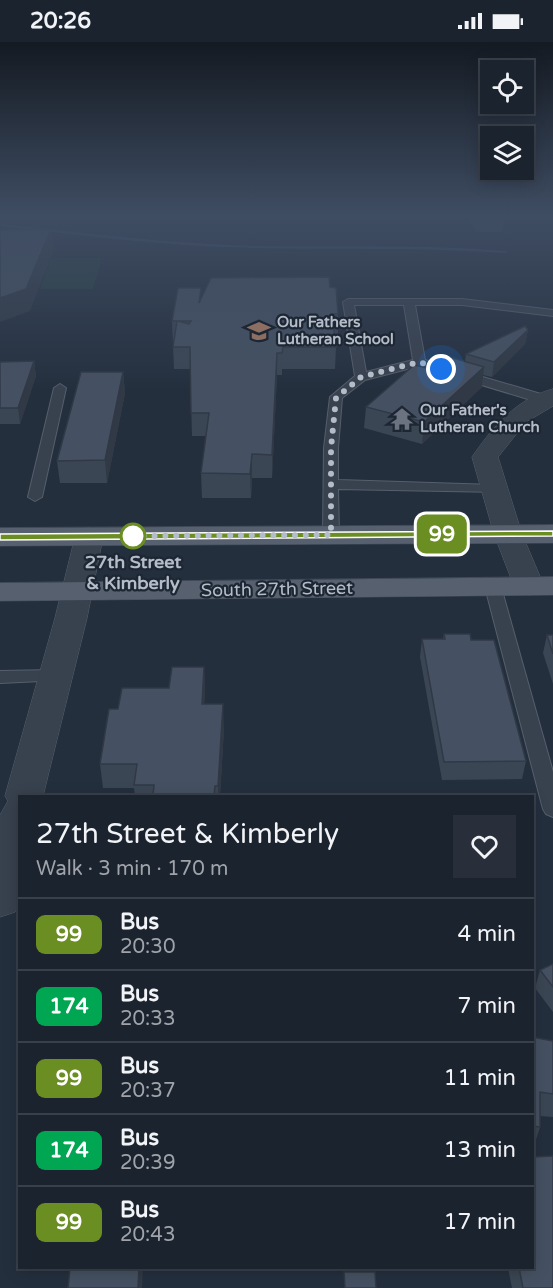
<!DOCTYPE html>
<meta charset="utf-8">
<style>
:root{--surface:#1b232e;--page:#282f3a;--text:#f1f3f6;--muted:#a0a4aa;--line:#39404a}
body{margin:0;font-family:"Varela Round",sans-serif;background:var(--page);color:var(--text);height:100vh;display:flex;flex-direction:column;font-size:22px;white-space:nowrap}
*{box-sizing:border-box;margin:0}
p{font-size:20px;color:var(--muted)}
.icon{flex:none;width:33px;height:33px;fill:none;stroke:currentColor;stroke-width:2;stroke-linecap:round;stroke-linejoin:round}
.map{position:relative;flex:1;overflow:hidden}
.panel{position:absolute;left:18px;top:753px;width:516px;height:474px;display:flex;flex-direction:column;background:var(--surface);border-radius:0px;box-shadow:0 3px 15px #0003,0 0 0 2px var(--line)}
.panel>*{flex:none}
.badge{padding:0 12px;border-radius:9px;font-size:21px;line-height:39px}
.tools{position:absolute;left:480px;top:18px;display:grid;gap:12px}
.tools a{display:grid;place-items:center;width:54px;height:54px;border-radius:0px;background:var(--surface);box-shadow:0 3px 15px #0003,0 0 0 2px var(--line);font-size:30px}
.you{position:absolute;width:30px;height:30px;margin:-15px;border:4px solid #fff;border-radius:50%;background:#1a73e8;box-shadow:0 0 0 9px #1a73e833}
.map>.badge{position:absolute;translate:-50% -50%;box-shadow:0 0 0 3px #fff}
.round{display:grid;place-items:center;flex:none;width:63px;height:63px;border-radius:0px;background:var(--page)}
.summary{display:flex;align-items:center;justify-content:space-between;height:102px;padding:0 18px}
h1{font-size:28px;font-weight:600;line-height:45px}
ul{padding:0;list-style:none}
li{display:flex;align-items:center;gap:18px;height:72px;padding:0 18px;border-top:2px solid var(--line)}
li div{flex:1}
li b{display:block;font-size:22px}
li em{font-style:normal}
li .badge{min-width:66px;font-weight:700;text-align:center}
.status{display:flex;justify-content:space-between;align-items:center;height:42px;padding:0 30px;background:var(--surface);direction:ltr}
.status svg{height:16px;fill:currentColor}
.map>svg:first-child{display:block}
.green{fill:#263c3f}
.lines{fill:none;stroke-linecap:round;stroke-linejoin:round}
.stream{fill:#394c67;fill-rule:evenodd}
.lane-casing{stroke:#565f6c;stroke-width:2}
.street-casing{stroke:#565f6c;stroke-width:1}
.primary-casing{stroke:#414a57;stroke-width:1}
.lane{fill:#38414e;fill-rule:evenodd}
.street{fill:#38414e;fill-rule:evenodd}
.primary{fill:#56606e;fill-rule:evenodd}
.wall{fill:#3b4654}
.shaded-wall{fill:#303945}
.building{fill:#455162;stroke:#303945;stroke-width:1.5;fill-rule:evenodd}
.line{fill:#6b8e23;stroke:#fff;stroke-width:1.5}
.walk{stroke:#b4bcc9;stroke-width:6;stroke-dasharray:0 10.8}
.stop-dot{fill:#fff;stroke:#6b8e23;stroke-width:3}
.labels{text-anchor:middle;stroke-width:4.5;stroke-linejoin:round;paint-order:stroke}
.far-poi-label{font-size:15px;font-weight:bold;fill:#b4bcc9;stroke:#1d2633;text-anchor:start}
.stop-label{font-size:18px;font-weight:bold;fill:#b4bcc9;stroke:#1d2633}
.street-label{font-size:18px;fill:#b4bcc9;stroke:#1d2633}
</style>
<div class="status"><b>20:26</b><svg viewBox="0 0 49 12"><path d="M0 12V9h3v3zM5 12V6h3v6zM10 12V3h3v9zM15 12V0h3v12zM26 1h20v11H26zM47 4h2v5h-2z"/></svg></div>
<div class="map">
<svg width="553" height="1246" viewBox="0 0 553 1246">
<rect width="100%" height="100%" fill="#242f3e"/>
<path class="green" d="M 51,216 L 102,216 L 93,247 L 40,247 Z"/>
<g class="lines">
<path class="stream" d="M 0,182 C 86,191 172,202 259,204 C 341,205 423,202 505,209 L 507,210 L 505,211 C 423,205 341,208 259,206 C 172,205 86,194 0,184 Z"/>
<g class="lane-casing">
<path id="lane" d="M 348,257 L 462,257 L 553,268 L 553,274 L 462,263 L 415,263 L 425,318 L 551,355 L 552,358 L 551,361 L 541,361 L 419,324 L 365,338 L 342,356 L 338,406 L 338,438 L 495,443 L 502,447 L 500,450 L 338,447 L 339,493 L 331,498 L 326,496 L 323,493 L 324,406 L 330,355 L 355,334 L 343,260 ZM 354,263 L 404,263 L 413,318 L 366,330 Z
M 60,342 L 66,346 L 42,455 L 35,459 L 28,455 L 54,346 Z
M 493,540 L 501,545 L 553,730 L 553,775 L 546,772 L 543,767 L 485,545 Z
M 56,628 L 62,630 L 65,634 L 62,638 L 0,641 L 0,629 Z"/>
</g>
<g class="street-casing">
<path id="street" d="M 553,347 L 553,364 L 526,380 L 498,415 L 522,492 L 544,544 L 540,550 L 529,553 L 518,550 L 514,544 L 494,492 L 472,415 C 492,386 517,356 553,347 Z
M 89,486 L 99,489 L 103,495 L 87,576 L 43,754 L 20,754 L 20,860 L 15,870 L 0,875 L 0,773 L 8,759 L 5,754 L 55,576 L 75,495 L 79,489 Z"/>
</g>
<g class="primary-casing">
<path id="primary" d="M 553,483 L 553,501 L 0,504 L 0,486 Z
M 553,535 L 553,553 L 0,559 L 0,541 Z"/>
</g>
<use href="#lane" class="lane"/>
<use href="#street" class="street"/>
<use href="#primary" class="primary"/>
</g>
<path class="wall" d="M 467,173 L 501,173 L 504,177 L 502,190 L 476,190 Z
M 330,245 L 338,272 L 338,293 L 334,293 L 336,305 L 335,327 L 282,327 L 282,333 L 277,333 L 272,436 L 252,436 L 251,456 L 202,456 L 201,431 L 206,394 L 192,394 L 190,327 L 174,327 L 172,279 L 201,257 Z
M 528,288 L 525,302 L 492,335 L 483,333 L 482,345 L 422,402 L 364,386 L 366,365 L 427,326 L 465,319 L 466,312 Z
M 34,319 L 36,334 L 20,382 L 0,382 L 0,320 Z
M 123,330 L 125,351 L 107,441 L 60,441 L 57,419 Z
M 444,592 L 471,598 L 526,719 L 522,737 L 442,738 L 420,615 L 422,597 L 443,597 Z
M 547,593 L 553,593 L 553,642 L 543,611 Z
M 204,625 L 205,648 L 204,662 L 224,686 L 220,754 L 135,754 L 134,746 L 103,746 L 100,722 L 169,646 Z
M 553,922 L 553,970 L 535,946 L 540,928 Z
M 532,995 L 553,999 L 553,1075 L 540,1074 L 540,1085 L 533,1107 Z
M 508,1226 L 532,1226 L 553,1246 L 512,1246 Z"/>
<path class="shaded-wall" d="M 51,187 L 54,208 L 30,269 L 0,280 L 0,256 Z
M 528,288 L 525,302 L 492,335 L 494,320 Z
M 277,311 L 277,333 L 272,436 L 272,413 Z
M 34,319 L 36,334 L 20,382 L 18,366 Z
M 484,325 L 482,345 L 422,402 L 424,380 Z
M 123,330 L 125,351 L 107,441 L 105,418 Z
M 252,412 L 252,436 L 251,456 L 250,432 Z
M 204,625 L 205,648 L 203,686 L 202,662 Z
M 223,662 L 224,686 L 220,754 L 218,754 L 218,744 Z
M 139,1226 L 143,1226 L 142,1246 L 138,1246 Z"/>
<path class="building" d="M 475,173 L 501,173 L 504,177 L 478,178 Z
M 51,187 L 26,247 L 0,256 L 0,188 Z
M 329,235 L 330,245 L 336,246 L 338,272 L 332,272 L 336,305 L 283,305 L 282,311 L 277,311 L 272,413 L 252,412 L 250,432 L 201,431 L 209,371 L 191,371 L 190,305 L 173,305 L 177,279 L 172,279 L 178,246 L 201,246 L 199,261 L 211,236 ZM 178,279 L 191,279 L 189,282 Z
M 525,284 L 528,288 L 494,320 L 466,312 Z
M 450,315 L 484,325 L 424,380 L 366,365 L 414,323 L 427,326 Z
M 34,319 L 18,366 L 0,366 L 0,320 Z
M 81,330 L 123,330 L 105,418 L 57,419 Z
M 444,592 L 470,592 L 471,598 L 494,598 L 526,719 L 444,720 L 422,597 L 445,597 Z
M 547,593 L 553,593 L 553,612 Z
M 172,625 L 204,625 L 202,662 L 223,662 L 218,744 L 215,744 L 214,754 L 153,754 L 154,743 L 134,743 L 137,722 L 100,722 L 109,667 L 118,667 L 122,646 L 169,646 Z
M 553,922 L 553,945 L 540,928 Z
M 532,995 L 553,999 L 553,1052 L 540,1050 L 540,1085 L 532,1084 Z
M 553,1114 L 553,1246 L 523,1246 L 519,1226 L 532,1226 L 532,1115 Z
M 70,1226 L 139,1226 L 138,1246 L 68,1246 Z
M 344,1230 L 375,1230 L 376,1246 L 345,1246 Z"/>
<linearGradient id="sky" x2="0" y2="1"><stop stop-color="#141a22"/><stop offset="0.5" stop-color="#3f4d63"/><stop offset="1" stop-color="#3f4d63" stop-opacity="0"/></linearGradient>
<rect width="553" height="348" fill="url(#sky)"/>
<path class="line" d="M 553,489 L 553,494 L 0,498 L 0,492 Z"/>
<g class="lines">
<path class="walk" d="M 133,494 L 331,493 L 331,406 L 336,356 L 361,335 L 419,320 L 441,327"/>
</g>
<defs>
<g id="school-bare" transform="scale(1.8)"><path d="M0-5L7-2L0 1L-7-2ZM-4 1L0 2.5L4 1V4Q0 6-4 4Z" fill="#8d6e63" stroke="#1d2633" stroke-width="2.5" paint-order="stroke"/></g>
<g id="temple-bare" transform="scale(1.8)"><path d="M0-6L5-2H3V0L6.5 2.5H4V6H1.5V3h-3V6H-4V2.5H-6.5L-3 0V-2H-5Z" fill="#6b7280" stroke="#1d2633" stroke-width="2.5" paint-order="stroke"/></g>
</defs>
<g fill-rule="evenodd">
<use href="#school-bare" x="259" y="289"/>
<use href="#temple-bare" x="402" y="377"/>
</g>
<circle class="stop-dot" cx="133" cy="494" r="12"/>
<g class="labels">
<g class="far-poi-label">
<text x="277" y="285">Our Fathers<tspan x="277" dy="17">Lutheran School</tspan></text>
<text x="420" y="373">Our Father's<tspan x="420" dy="17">Lutheran Church</tspan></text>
</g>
<g class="stop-label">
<text x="133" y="526">27th Street<tspan x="133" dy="21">&amp; Kimberly</tspan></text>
</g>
<g class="street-label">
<text transform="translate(277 547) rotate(-1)" y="6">South 27th Street</text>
</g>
</g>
</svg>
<div class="tools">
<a><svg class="icon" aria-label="locate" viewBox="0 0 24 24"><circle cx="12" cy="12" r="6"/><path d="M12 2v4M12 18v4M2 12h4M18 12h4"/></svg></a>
<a><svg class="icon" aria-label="layers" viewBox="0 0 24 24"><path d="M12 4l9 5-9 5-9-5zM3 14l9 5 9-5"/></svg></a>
</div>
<div class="you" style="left:441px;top:327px"></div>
<b class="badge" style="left:442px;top:492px;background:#6b8e23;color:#fff">99</b>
<section class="panel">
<div class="summary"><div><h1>27th Street &amp; Kimberly</h1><p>Walk · 3 min · 170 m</p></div><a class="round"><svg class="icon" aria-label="heart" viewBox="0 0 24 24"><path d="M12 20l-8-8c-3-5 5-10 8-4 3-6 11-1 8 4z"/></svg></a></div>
<ul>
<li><span class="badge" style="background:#6b8e23;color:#fff">99</span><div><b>Bus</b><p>20:30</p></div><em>4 min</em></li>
<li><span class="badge" style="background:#00a651;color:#fff">174</span><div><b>Bus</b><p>20:33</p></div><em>7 min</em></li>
<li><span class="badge" style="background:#6b8e23;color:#fff">99</span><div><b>Bus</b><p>20:37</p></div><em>11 min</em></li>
<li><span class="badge" style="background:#00a651;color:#fff">174</span><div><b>Bus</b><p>20:39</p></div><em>13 min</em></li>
<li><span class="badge" style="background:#6b8e23;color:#fff">99</span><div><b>Bus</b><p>20:43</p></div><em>17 min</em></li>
</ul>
</section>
</div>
